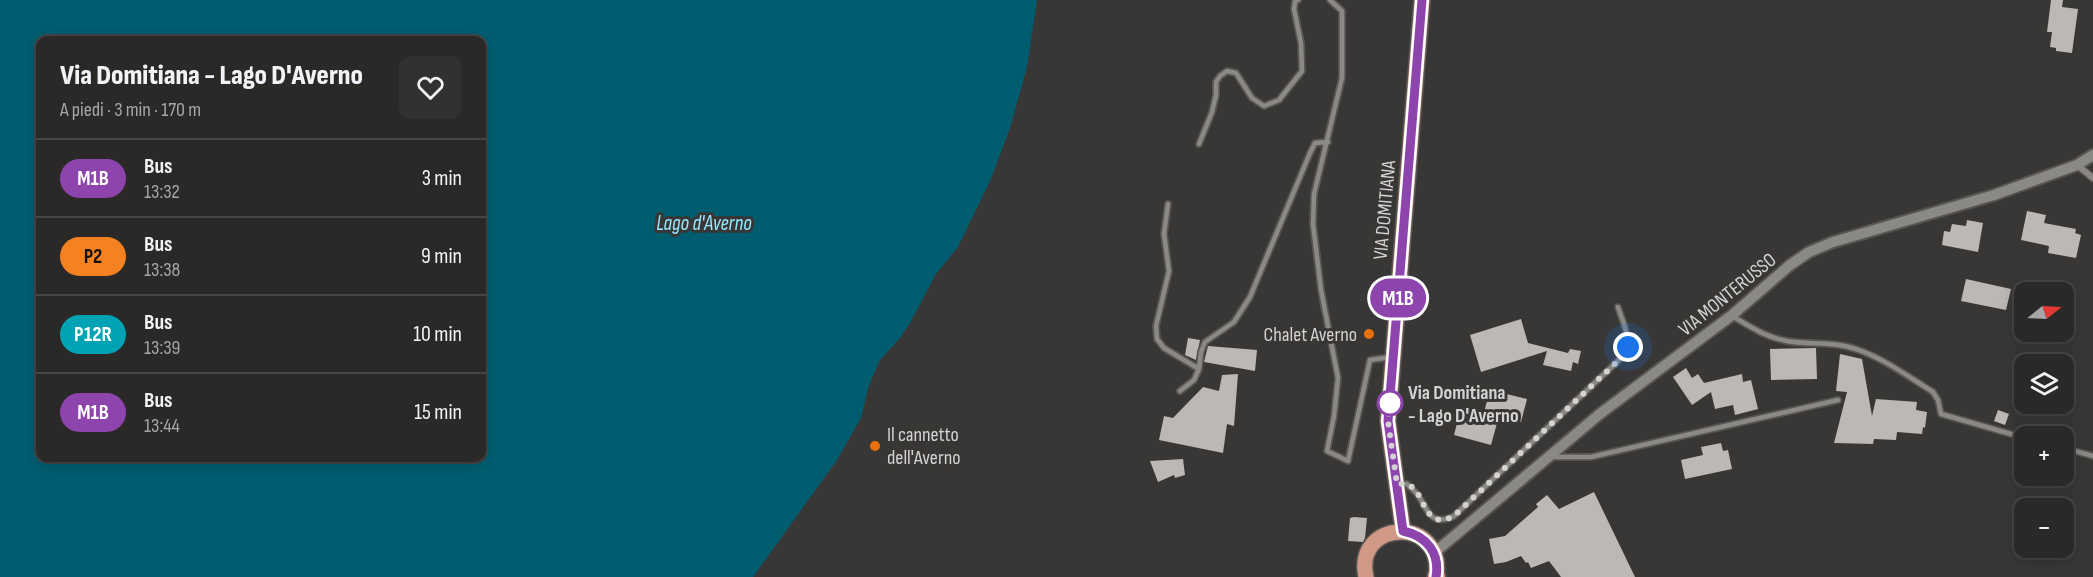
<!DOCTYPE html>
<html lang="it">
<meta charset="utf-8">
<style>
:root{--surface:#2b2928;--page:#333130;--text:#f1f3f6;--muted:#a6a6a8;--line:#474545}
body{margin:0;font-family:"Sofia Sans Condensed",sans-serif;background:var(--page);color:var(--text);height:100vh;display:flex;flex-direction:column;font-size:22px;white-space:nowrap}
*{box-sizing:border-box;margin:0}
p{font-size:20px;color:var(--muted)}
.icon{flex:none;width:33px;height:33px;fill:none;stroke:currentColor;stroke-width:2;stroke-linecap:round;stroke-linejoin:round}
.map{position:relative;flex:1;overflow:hidden}
.details{position:absolute;left:36px;top:36px;width:450px;height:426px;display:flex;flex-direction:column;background:var(--surface);border-radius:12px;box-shadow:0 3px 15px #0003,0 0 0 2px var(--line)}
.details>*{flex:none}
.badge{padding:0 12px;border-radius:20px;font-size:21px;line-height:39px}
.needle{width:39px;rotate:72deg}
.buttons{position:absolute;left:2014px;top:282px;display:grid;gap:12px}
.buttons a{display:grid;place-items:center;width:60px;height:60px;border-radius:12px;background:var(--surface);box-shadow:0 3px 15px #0003,0 0 0 2px var(--line);font-size:30px}
.you{position:absolute;width:30px;height:30px;margin:-15px;border:4px solid #fff;border-radius:50%;background:#1a73e8;box-shadow:0 0 0 9px #1a73e833}
.map>.badge{position:absolute;translate:-50% -50%;box-shadow:0 0 0 3px #fff}
.round{display:grid;place-items:center;flex:none;width:63px;height:63px;border-radius:12px;background:var(--page)}
.headline{display:flex;align-items:center;justify-content:space-between;height:102px;padding:0 24px}
h1{font-size:28px;font-weight:800;line-height:45px}
ul{padding:0;list-style:none}
li{display:flex;align-items:center;gap:18px;height:78px;padding:0 24px;border-top:2px solid var(--line)}
li div{flex:1}
li b{display:block;font-size:22px}
li em{font-style:normal}
li .badge{min-width:66px;font-weight:700;text-align:center}
.map>svg:first-child{display:block}
.water{fill:#005d70;fill-rule:evenodd}
.building{fill:#bbb8b5}
.lines{fill:none;stroke-linecap:round;stroke-linejoin:round}
.service-casing{stroke:#575553;stroke-width:8}
.minor-casing{stroke:#575553;stroke-width:9}
.tertiary-casing{stroke:#575553;stroke-width:14}
.primary-casing{stroke:#575553;stroke-width:18}
.trunk-casing{stroke:#575553;stroke-width:20}
.service{stroke:#8b8986;stroke-width:4.5}
.minor{stroke:#8b8986;stroke-width:6}
.tertiary{stroke:#8b8986;stroke-width:10}
.primary{stroke:#d09985;stroke-width:15}
.trunk{stroke:#e79e84;stroke-width:16}
.line-casing{stroke:#fff;stroke-width:14}
.line{stroke:#8e44ad;stroke-width:9}
.walk{stroke:#d4d3d2;stroke-width:6;stroke-dasharray:0 10.8}
.food-dot{fill:#e8710a;stroke:#393735;stroke-width:2}
.stop-dot{fill:#fff;stroke:#8e44ad;stroke-width:3}
.labels{text-anchor:middle;stroke-width:6;stroke-linejoin:round;paint-order:stroke}
.street-label{font-size:20px;fill:#d4d3d2;stroke:#393735}
.poi-label{font-size:20px;fill:#d4d3d2;stroke:#393735;text-anchor:end}
.stop-label{font-size:20px;font-weight:bold;fill:#d4d3d2;stroke:#393735;text-anchor:start}
.water-label{font-size:21px;font-style:italic;fill:#93e7fe;stroke:#393735}
</style>
<div class="map">
<svg width="2093" height="577" viewBox="0 0 2093 577">
<rect width="100%" height="100%" fill="#393735"/>
<path class="water" d="M 0,0 L 1037,0 L 1027,67 L 1010,128 L 991,179 L 958,247 L 936,274 L 910,323 L 900,338 L 880,360 L 869,385 L 861,418 L 837,460 L 753,577 L 0,577 ZM 40,40 L 482,40 L 482,458 L 40,458 Z"/>
<path class="building" d="M 2051,0 L 2063,0 L 2062,7 L 2078,9 L 2072,53 L 2056,51 L 2056,48 L 2050,47 L 2052,32 L 2047,32 Z
M 2027,211 L 2046,215 L 2044,223 L 2076,229 L 2075,233 L 2081,235 L 2076,258 L 2048,253 L 2049,246 L 2021,240 Z
M 1967,220 L 1983,223 L 1978,252 L 1942,245 L 1944,231 L 1950,232 L 1952,224 L 1966,226 Z
M 1966,279 L 2011,289 L 2006,310 L 1961,301 Z
M 1521,319 L 1528,343 L 1568,353 L 1570,349 L 1581,351 L 1578,364 L 1573,362 L 1571,371 L 1543,365 L 1547,351 L 1481,372 L 1470,335 Z
M 1188,338 L 1200,340 L 1196,360 L 1185,355 Z
M 1208,346 L 1257,350 L 1255,371 L 1204,362 Z
M 1816,348 L 1817,379 L 1771,380 L 1770,349 Z
M 1840,354 L 1862,359 L 1872,416 L 1876,399 L 1917,402 L 1916,410 L 1927,412 L 1925,428 L 1923,427 L 1922,434 L 1897,432 L 1896,440 L 1874,439 L 1873,444 L 1834,443 L 1847,392 L 1836,391 Z
M 1686,368 L 1692,378 L 1698,374 L 1704,383 L 1742,374 L 1743,382 L 1751,380 L 1758,409 L 1735,415 L 1733,405 L 1715,409 L 1711,392 L 1692,405 L 1673,377 Z
M 1238,374 L 1234,426 L 1227,424 L 1223,453 L 1159,440 L 1164,416 L 1173,418 L 1203,387 L 1219,391 L 1222,375 Z
M 1490,390 L 1527,399 L 1521,422 L 1499,416 L 1491,445 L 1454,435 L 1460,412 L 1478,417 L 1480,411 L 1484,412 Z
M 1998,410 L 2009,414 L 2005,425 L 1994,421 Z
M 1721,443 L 1723,451 L 1728,450 L 1732,469 L 1685,479 L 1681,460 L 1703,455 L 1701,447 Z
M 1183,459 L 1185,475 L 1175,478 L 1174,475 L 1158,482 L 1150,461 Z
M 1594,492 L 1635,577 L 1561,577 L 1549,561 L 1531,568 L 1528,562 L 1526,563 L 1521,556 L 1506,562 L 1494,564 L 1489,539 L 1505,536 L 1538,507 L 1536,504 L 1547,495 L 1559,509 Z
M 1354,517 L 1367,518 L 1365,538 L 1363,542 L 1348,541 L 1350,518 Z"/>
<g class="lines">
<g class="service-casing">
<path id="service" d="M 1330,0 L 1342,11 L 1342,78 L 1314,194 L 1313,224 L 1321,290 L 1338,378 L 1334,416 L 1327,451 L 1348,461 L 1370,360 L 1391,357
M 1199,144 L 1212,112 L 1216,95 L 1216,82 L 1220,76 L 1227,71 L 1236,73 L 1252,98 L 1264,106 L 1279,100 L 1302,71 L 1301,43 L 1294,9 L 1295,2 L 1298,0
M 1168,204 L 1164,234 L 1169,271 L 1156,326 L 1157,339 L 1164,348 L 1199,369
M 1732,316 C 1751,327 1765,337 1787,341 C 1810,345 1833,341 1856,349 C 1883,358 1909,377 1933,392 L 1938,400 L 1941,414 L 2025,438
M 1180,391 L 1194,380 L 1199,369 L 1201,352 L 1205,342 L 1234,322 L 1250,297 L 1310,153 L 1315,143 L 1328,142
M 2064,448 L 2093,456
M 1550,457 L 1591,457 L 1838,400
M 1400,484 L 1407,484 C 1411,488 1415,491 1418,495 C 1428,511 1431,527 1454,516 L 1620,359 C 1633,338 1625,329 1618,307"/>
</g>
<g class="minor-casing">
<path id="minor" d="M 2077,165 L 2093,178"/>
</g>
<g class="tertiary-casing">
<path id="tertiary" d="M 1434,553 L 1601,413 L 1731,316 L 1790,265 L 1809,252 L 1833,242 L 1994,195 L 2077,165 L 2093,155"/>
</g>
<g class="primary-casing">
<path id="primary" d="M 1403,531 L 1388,421 L 1422,0
M 1366,577 C 1353,519 1446,515 1436,577"/>
</g>
<g class="trunk-casing">
<path id="trunk" d="M 1436,576 L 1437,577"/>
</g>
<use href="#service" class="service"/>
<use href="#minor" class="minor"/>
<use href="#tertiary" class="tertiary"/>
<use href="#primary" class="primary"/>
<use href="#trunk" class="trunk"/>
</g>
<g class="lines">
<g class="line-casing">
<path id="line" d="M 1422,0 L 1388,421 L 1403,531 C 1427,536 1440,553 1436,577"/>
</g>
<use href="#line" class="line"/>
<path class="walk" d="M 1390,403 L 1388,421 L 1397,484 C 1400,484 1404,483 1407,484 C 1427,492 1422,532 1454,516 L 1620,359 L 1628,347"/>
</g>
<g class="food-dot">
<circle cx="1369" cy="334" r="6"/>
<circle cx="875" cy="446" r="6"/>
</g>
<circle class="stop-dot" cx="1390" cy="403" r="12"/>
<g class="labels">
<g class="street-label">
<text transform="translate(1384 210) rotate(-85)" y="7">VIA DOMITIANA</text>
<text transform="translate(1727 294) rotate(-39)" y="7">VIA MONTERUSSO</text>
</g>
<g class="poi-label">
<text x="1357" y="341">Chalet Averno</text>
<text x="887" y="441" text-anchor="start">Il cannetto<tspan x="887" dy="23">dell'Averno</tspan></text>
</g>
<g class="stop-label">
<text x="1408" y="399">Via Domitiana<tspan x="1408" dy="23">- Lago D'Averno</tspan></text>
</g>
<g class="water-label">
<text x="704" y="230">Lago d'Averno</text>
</g>
</g>
</svg>
<div class="buttons">
<a><svg class="needle" viewBox="-14 -14 28 28"><path d="M0-13l5 13h-10z" fill="#e53935"/><path d="M0 13l5-13h-10z" fill="#a6a6a8"/></svg></a>
<a><svg class="icon" aria-label="layers" viewBox="0 0 24 24"><path d="M12 4l9 5-9 5-9-5zM3 14l9 5 9-5"/></svg></a>
<a>+</a>
<a>−</a>
</div>
<div class="you" style="left:1628px;top:347px"></div>
<b class="badge" style="left:1398px;top:298px;background:#8e44ad;color:#fff">M1B</b>
<section class="details">
<div class="headline"><div><h1>Via Domitiana - Lago D'Averno</h1><p>A piedi · 3 min · 170 m</p></div><a class="round"><svg class="icon" aria-label="heart" viewBox="0 0 24 24"><path d="M12 20l-8-8c-3-5 5-10 8-4 3-6 11-1 8 4z"/></svg></a></div>
<ul>
<li><span class="badge" style="background:#8e44ad;color:#fff">M1B</span><div><b>Bus</b><p>13:32</p></div><em>3 min</em></li>
<li><span class="badge" style="background:#f58220;color:#111">P2</span><div><b>Bus</b><p>13:38</p></div><em>9 min</em></li>
<li><span class="badge" style="background:#00a3b4;color:#fff">P12R</span><div><b>Bus</b><p>13:39</p></div><em>10 min</em></li>
<li><span class="badge" style="background:#8e44ad;color:#fff">M1B</span><div><b>Bus</b><p>13:44</p></div><em>15 min</em></li>
</ul>
</section>
</div>
